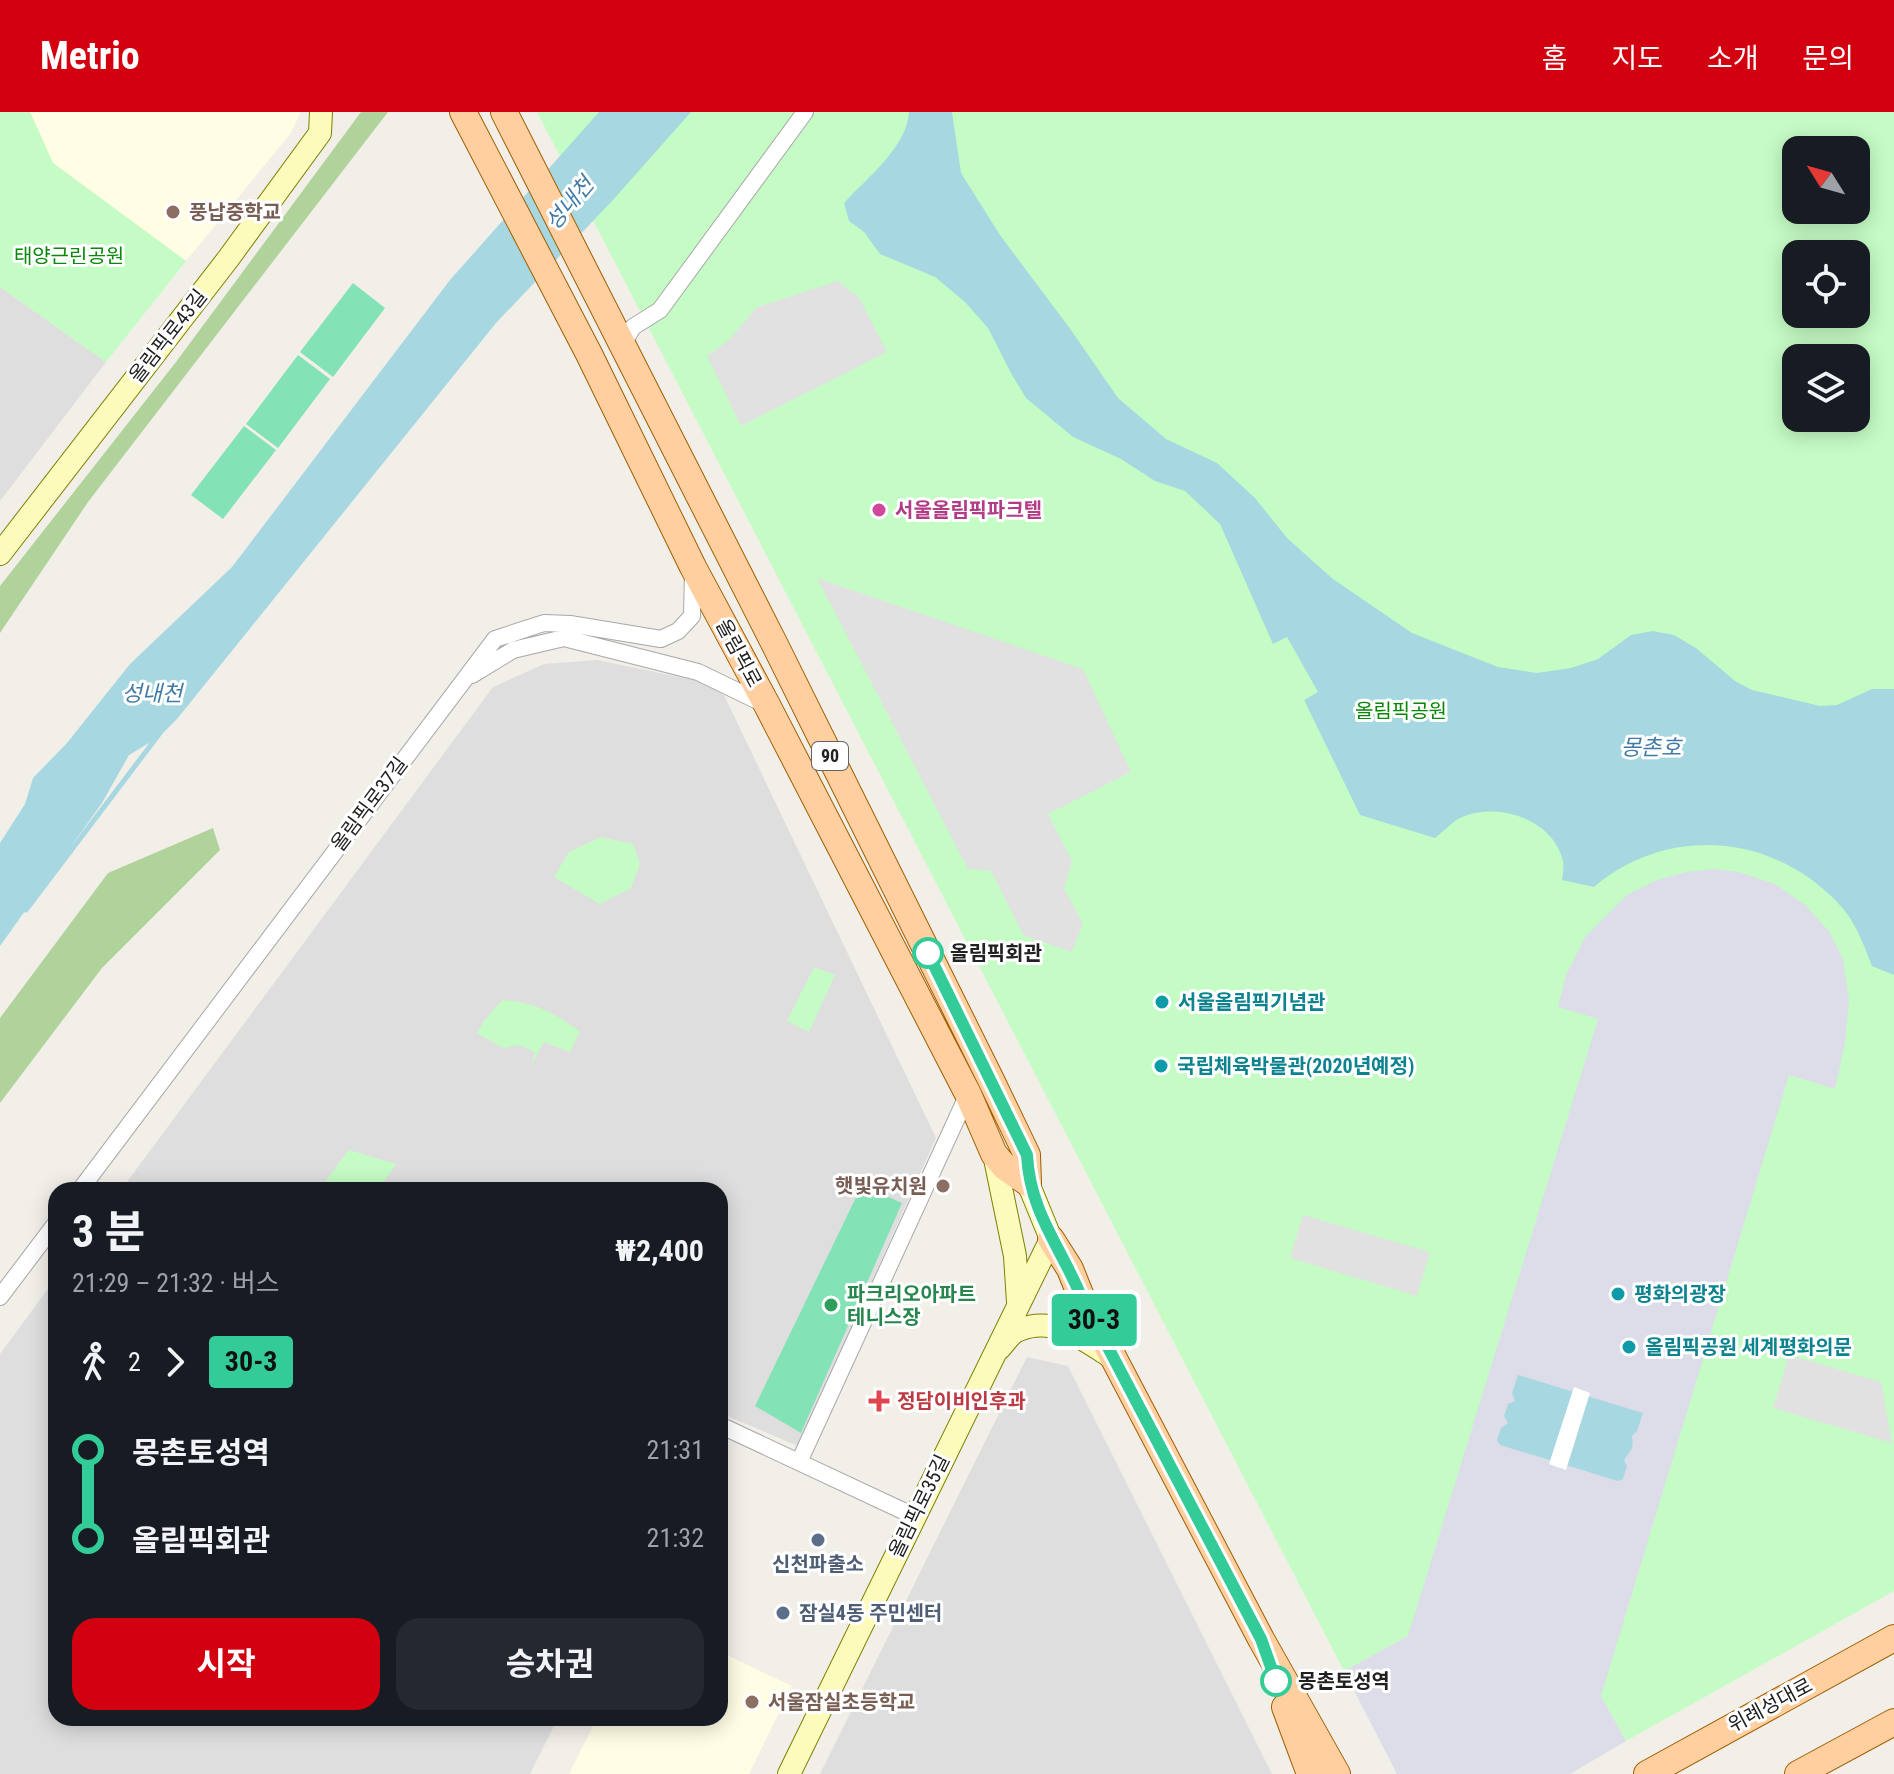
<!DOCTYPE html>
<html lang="ko">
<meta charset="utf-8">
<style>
:root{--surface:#171b24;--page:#242831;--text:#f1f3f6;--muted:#9ea1a6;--accent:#d30010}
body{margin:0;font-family:"Roboto Condensed","Noto Sans KR",sans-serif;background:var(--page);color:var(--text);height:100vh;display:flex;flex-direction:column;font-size:30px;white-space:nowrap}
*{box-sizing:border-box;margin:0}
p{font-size:26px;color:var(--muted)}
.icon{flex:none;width:44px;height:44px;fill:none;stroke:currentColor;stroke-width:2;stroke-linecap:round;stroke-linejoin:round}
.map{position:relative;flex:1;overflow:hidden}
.details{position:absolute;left:48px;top:1070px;width:680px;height:544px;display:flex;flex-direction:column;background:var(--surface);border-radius:24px;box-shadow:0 4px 20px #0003}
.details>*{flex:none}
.badge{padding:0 16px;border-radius:6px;font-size:28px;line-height:52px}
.needle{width:52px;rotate:307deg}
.controls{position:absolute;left:1782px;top:24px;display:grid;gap:16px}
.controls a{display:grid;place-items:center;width:88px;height:88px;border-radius:16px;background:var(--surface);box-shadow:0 4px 20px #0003;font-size:40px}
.map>.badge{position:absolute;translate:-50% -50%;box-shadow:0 0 0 4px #fff}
.legs{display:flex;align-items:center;gap:12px;height:88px;padding:0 24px;font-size:26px}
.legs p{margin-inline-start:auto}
.overview{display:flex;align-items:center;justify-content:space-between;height:136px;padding:0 24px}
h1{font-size:44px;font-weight:700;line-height:60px}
.button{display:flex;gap:16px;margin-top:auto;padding:16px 24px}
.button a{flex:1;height:92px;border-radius:24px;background:var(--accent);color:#fff;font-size:32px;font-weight:700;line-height:92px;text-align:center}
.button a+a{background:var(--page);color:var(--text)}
ul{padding:0 24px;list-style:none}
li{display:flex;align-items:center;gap:28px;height:88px;font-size:30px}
li i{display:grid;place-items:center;width:12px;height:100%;margin:0 10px;background:currentColor}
li i::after{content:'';width:20px;height:20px;margin:-10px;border:6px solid;border-radius:50%;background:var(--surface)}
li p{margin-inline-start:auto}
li:first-child i{background:linear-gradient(#0000 50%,currentColor 0)}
li:last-child i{background:linear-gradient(currentColor 50%,#0000 0)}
header{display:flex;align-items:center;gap:48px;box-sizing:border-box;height:112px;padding:0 40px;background:var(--accent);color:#fff}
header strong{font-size:38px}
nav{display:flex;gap:44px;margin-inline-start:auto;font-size:28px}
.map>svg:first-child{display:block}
.residential{fill:#dfdede}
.education{fill:#fffde4}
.forest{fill:#b0d39b}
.park{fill:#c5fcc5;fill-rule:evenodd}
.pitch{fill:#83e3b7}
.parking{fill:#e1e1e1}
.plaza{fill:#dcdde8}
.water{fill:#a7d8e1}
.pier{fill:#fff}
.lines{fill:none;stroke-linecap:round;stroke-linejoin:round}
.stream{stroke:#a7d8e1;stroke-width:5}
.street-casing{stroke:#a8a8a8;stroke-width:18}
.secondary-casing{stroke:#7c8000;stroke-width:24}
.primary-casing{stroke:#9f5e00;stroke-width:28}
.street{stroke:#fff;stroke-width:16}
.secondary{stroke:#fcfbbb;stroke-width:22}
.primary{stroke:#ffcfa0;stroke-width:26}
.line-1-casing{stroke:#fff;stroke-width:18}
.line-1{stroke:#3c9;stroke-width:12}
.education-dot{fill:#8d6e63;stroke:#fff;stroke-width:3}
.hotel-dot{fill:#d1479c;stroke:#fff;stroke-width:3}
.stop-1-dot{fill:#fff;stroke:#3c9;stroke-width:4}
.culture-dot{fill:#0f9aa8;stroke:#fff;stroke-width:3}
.leisure-dot{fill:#2e9e5b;stroke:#fff;stroke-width:3}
.health-dot{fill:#e0444e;stroke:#fff;stroke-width:3}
.service-dot{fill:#5c6f8a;stroke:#fff;stroke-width:3}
.labels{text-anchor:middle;stroke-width:6;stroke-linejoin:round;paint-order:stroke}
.shield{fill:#fff;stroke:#646464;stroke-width:2}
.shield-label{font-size:18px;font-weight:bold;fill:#212121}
.education-label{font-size:20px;font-weight:bold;fill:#785e54;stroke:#fff;text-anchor:start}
.park-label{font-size:20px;fill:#078808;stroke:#fff}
.street-label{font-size:20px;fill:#212121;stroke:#fff}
.hotel-label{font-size:20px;font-weight:bold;fill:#b23c85;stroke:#fff;text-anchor:start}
.stop-label{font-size:20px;font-weight:bold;fill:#212121;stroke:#fff;text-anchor:start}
.culture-label{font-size:20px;font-weight:bold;fill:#0d838f;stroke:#fff;text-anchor:start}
.leisure-label{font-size:20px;font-weight:bold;fill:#27864d;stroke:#fff;text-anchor:start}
.health-label{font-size:20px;font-weight:bold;fill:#be3a42;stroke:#fff;text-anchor:start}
.service-label{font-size:20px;font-weight:bold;fill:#4e5e75;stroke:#fff}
.water-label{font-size:22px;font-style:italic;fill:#427ca6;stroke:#fff}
</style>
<header>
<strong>Metrio</strong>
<nav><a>홈</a><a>지도</a><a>소개</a><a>문의</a></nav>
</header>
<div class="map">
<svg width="1894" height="1662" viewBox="0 0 1894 1662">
<rect width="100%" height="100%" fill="#f2eee8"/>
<path class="residential" d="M 0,175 L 106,250 L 0,389 Z
M 597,548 L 703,570 L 724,583 L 936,1026 L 798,1334 L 720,1301 L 720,1078 L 121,1078 L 493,575 L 544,552 Z
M 56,1166 L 56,1606 L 558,1606 L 530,1662 L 0,1662 L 0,1242 Z
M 1027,1245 L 1068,1254 L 1272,1662 L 820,1662 Z"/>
<path class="education" d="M 30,0 L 301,0 L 291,21 L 186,149 L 53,51 Z
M 720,1540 L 792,1574 L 749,1662 L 569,1662 L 597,1606 L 720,1606 Z"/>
<path class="forest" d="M 361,0 L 388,0 L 88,390 L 0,521 L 0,474 L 176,250 Z
M 213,716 L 220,738 L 102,856 L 0,991 L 0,906 L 108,761 Z"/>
<path class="park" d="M 0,0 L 30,0 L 53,51 L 186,149 L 106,250 L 0,175 Z
M 537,0 L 1894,0 L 1894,1479 L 1626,1629 L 1601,1584 L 1408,1524 L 1344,1559 ZM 1796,38 L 1856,38 L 1856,98 L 1796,98 ZM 1796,142 L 1856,142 L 1856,202 L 1796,202 ZM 1796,246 L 1856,246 L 1856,306 L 1796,306 Z
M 601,725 L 633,732 L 640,752 L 631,776 L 600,792 L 554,765 L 569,740 Z
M 814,855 L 835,863 L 809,920 L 787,909 Z
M 502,888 C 536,890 553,901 580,919 L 570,940 L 544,930 L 531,953 L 535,940 L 520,933 L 503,936 L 477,921 L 484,909 Z
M 349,1038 L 396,1052 L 378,1078 L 319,1078 Z"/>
<path class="pitch" d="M 353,171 L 385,196 L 333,265 L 300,240 Z
M 298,243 L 330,267 L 278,336 L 246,312 Z
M 244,314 L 276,338 L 223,407 L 191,383 Z
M 862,1073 L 902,1091 L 801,1321 L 755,1294 Z"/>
<path class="parking" d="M 838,169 L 860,187 L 887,240 L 741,314 L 707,244 L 729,228 L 757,195 Z
M 817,466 L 1083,557 L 1131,660 L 1048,702 L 1072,749 L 1064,777 L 1083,811 L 1072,840 L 1024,824 L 991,759 L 968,757 Z
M 1303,1103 L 1430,1140 L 1417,1184 L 1290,1146 Z
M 1789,1243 L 1881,1270 L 1892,1331 L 1773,1296 Z"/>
<path class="plaza" d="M 1714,757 L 1739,760 L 1775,772 L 1805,793 L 1829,819 L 1843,847 L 1849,888 L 1845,931 L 1835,977 L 1789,963 L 1601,1584 L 1626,1629 L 1570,1662 L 1397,1662 L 1344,1559 L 1408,1524 L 1598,907 L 1558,895 L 1566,863 L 1585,825 L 1627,783 L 1657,768 L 1687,760 Z"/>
<path class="water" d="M 599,0 L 691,0 L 613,88 L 496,211 L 177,607 L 159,625 L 129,643 L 102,691 L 0,834 L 0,731 L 25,692 L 33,666 L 67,631 L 130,552 L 232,455 L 450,168 Z
M 909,0 L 952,0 L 961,61 L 1000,123 L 1071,218 L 1118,286 L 1166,327 L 1217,351 L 1255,386 L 1287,426 L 1333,467 L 1412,521 L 1498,555 L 1537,561 L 1571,556 L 1598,547 L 1631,523 L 1653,519 L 1674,523 L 1696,536 L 1735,569 L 1752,578 L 1820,594 L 1837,593 L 1872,577 L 1894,577 L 1894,863 L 1872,854 C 1863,831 1855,808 1837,790 C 1771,721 1667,713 1594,775 L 1562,768 C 1563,762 1564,754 1563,749 C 1553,706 1495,689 1460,706 C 1451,711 1443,720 1435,726 L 1360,703 L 1304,588 L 1318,580 L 1287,525 L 1273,532 L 1220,412 L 1185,379 L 1155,369 L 1121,347 L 1073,325 L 1026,286 L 1012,263 L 988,216 L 965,190 L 935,165 L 880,142 L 864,120 L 849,109 L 844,91 C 867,66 907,35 909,0 Z
M 1518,1263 L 1643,1301 L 1637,1319 L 1632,1324 C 1634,1338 1631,1338 1624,1348 L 1627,1354 L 1623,1367 L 1618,1369 L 1500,1333 L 1497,1328 L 1501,1316 L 1508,1311 L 1504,1304 L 1508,1292 L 1515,1289 L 1512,1281 Z"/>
<path class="pier" d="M 1574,1275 L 1590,1281 L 1566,1358 L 1549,1352 Z"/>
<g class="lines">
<path class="stream" d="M 26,798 L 160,621"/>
<g class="street-casing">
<path id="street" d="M 622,233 L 633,215 L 660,198 L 805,0
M 472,563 L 513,538 L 564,526 L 698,560 L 764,592
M 80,1078 L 495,527 L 544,511 L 570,512 L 661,527 L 678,519 L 692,504 L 693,460
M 0,1185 L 56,1111
M 726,1316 L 914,1404
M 799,1350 L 968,982"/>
</g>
<g class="secondary-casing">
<path id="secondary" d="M 0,442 L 228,147 L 320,21 L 321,0
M 994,1042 L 1015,1144 L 1018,1190
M 1000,1236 C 1005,1230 1012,1220 1019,1218 C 1055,1203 1086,1229 1114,1247
M 789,1662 L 1051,1127 L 1028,1071"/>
</g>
<g class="primary-casing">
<path id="primary" d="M 463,0 L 589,242 L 693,455 L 767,593 L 968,982 L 994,1042 L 1005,1055 L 1028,1071
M 504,0 L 774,531 L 991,968 L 1027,1043 L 1028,1071
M 1051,1127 L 1070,1157 L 1080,1182 L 1261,1527 L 1337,1662
M 1285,1595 L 1310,1662
M 1647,1662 L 1894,1526
M 1798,1662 L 1894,1610"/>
</g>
<use href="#street" class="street"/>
<use href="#secondary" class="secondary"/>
<use href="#primary" class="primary"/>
</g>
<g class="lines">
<g class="line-1-casing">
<path id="line-1" d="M 928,841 L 1027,1043 C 1030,1100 1059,1132 1080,1182 L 1261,1527 L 1276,1569"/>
</g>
<use href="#line-1" class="line-1"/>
</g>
<g class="education-dot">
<circle cx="173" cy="100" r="8"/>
<circle cx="943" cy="1074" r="8"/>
<circle cx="752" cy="1590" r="8"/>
</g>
<circle class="hotel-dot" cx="879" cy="398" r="8"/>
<g class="stop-1-dot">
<circle cx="928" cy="841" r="14"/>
<circle cx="1276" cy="1569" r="14"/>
</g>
<g class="culture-dot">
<circle cx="1162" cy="890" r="8"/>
<circle cx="1161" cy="954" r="8"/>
<circle cx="1618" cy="1182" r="8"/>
<circle cx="1629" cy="1235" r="8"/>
</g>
<circle class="leisure-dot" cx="831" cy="1193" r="8"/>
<path class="health-dot" d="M875 1277h8v8h8v8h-8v8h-8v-8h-8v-8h8z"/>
<g class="service-dot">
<circle cx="818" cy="1428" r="8"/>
<circle cx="783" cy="1501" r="8"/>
</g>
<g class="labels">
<rect class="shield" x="812" y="630" width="36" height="28" rx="6"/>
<g class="shield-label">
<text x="830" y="650">90</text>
</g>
<g class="education-label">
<text x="189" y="107">풍납중학교</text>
<text x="927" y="1081" text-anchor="end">햇빛유치원</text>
<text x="768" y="1597">서울잠실초등학교</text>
</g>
<g class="park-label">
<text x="69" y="151">태양근린공원</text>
<text x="1401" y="606">올림픽공원</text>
</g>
<g class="street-label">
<text transform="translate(168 224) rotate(-52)" y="7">올림픽로43길</text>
<text transform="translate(739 541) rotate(62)" y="7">올림픽로</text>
<text transform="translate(369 692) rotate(-53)" y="7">올림픽로37길</text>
<text transform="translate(919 1394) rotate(-64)" y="7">올림픽로35길</text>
<text transform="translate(1770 1593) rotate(-28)" y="7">위례성대로</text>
</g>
<g class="hotel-label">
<text x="895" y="405">서울올림픽파크텔</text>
</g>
<g class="stop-label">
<text x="950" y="848">올림픽회관</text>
<text x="1298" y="1576">몽촌토성역</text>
</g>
<g class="culture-label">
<text x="1178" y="897">서울올림픽기념관</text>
<text x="1177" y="961">국립체육박물관(2020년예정)</text>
<text x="1634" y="1189">평화의광장</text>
<text x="1645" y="1242">올림픽공원 세계평화의문</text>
</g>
<g class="leisure-label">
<text x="847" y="1189">파크리오아파트<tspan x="847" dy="23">테니스장</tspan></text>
</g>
<g class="health-label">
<text x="897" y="1296">정담이비인후과</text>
</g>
<g class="service-label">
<text x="818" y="1459">신천파출소</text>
<text x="799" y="1508" text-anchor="start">잠실4동 주민센터</text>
</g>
<g class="water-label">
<text transform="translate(569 91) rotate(-50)" y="8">성내천</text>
<text x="152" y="589">성내천</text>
<text x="1651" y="643">몽촌호</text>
</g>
</g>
</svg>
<div class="controls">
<a><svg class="needle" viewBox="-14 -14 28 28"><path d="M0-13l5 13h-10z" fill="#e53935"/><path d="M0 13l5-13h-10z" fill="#9ea1a6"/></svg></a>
<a><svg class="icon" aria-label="locate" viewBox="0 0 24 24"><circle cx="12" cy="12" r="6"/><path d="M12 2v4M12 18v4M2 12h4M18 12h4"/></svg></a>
<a><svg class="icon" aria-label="layers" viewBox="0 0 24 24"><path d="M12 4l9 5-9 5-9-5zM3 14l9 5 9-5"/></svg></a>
</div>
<b class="badge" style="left:1094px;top:1208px;background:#3c9;color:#111">30-3</b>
<section class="details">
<div class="overview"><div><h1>3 분</h1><p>21:29 – 21:32 · 버스</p></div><b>₩2,400</b></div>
<div class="legs"><svg class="icon" aria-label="walk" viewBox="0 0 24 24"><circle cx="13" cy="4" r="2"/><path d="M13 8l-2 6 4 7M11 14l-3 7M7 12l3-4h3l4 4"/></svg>2<svg class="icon" aria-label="forward" viewBox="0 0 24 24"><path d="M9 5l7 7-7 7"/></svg><b class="badge" style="background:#3c9;color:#111">30-3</b></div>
<ul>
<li><i style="color:#3c9"></i><b>몽촌토성역</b><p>21:31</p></li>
<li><i style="color:#3c9"></i><b>올림픽회관</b><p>21:32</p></li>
</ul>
<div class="button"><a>시작</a><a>승차권</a></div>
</section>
</div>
